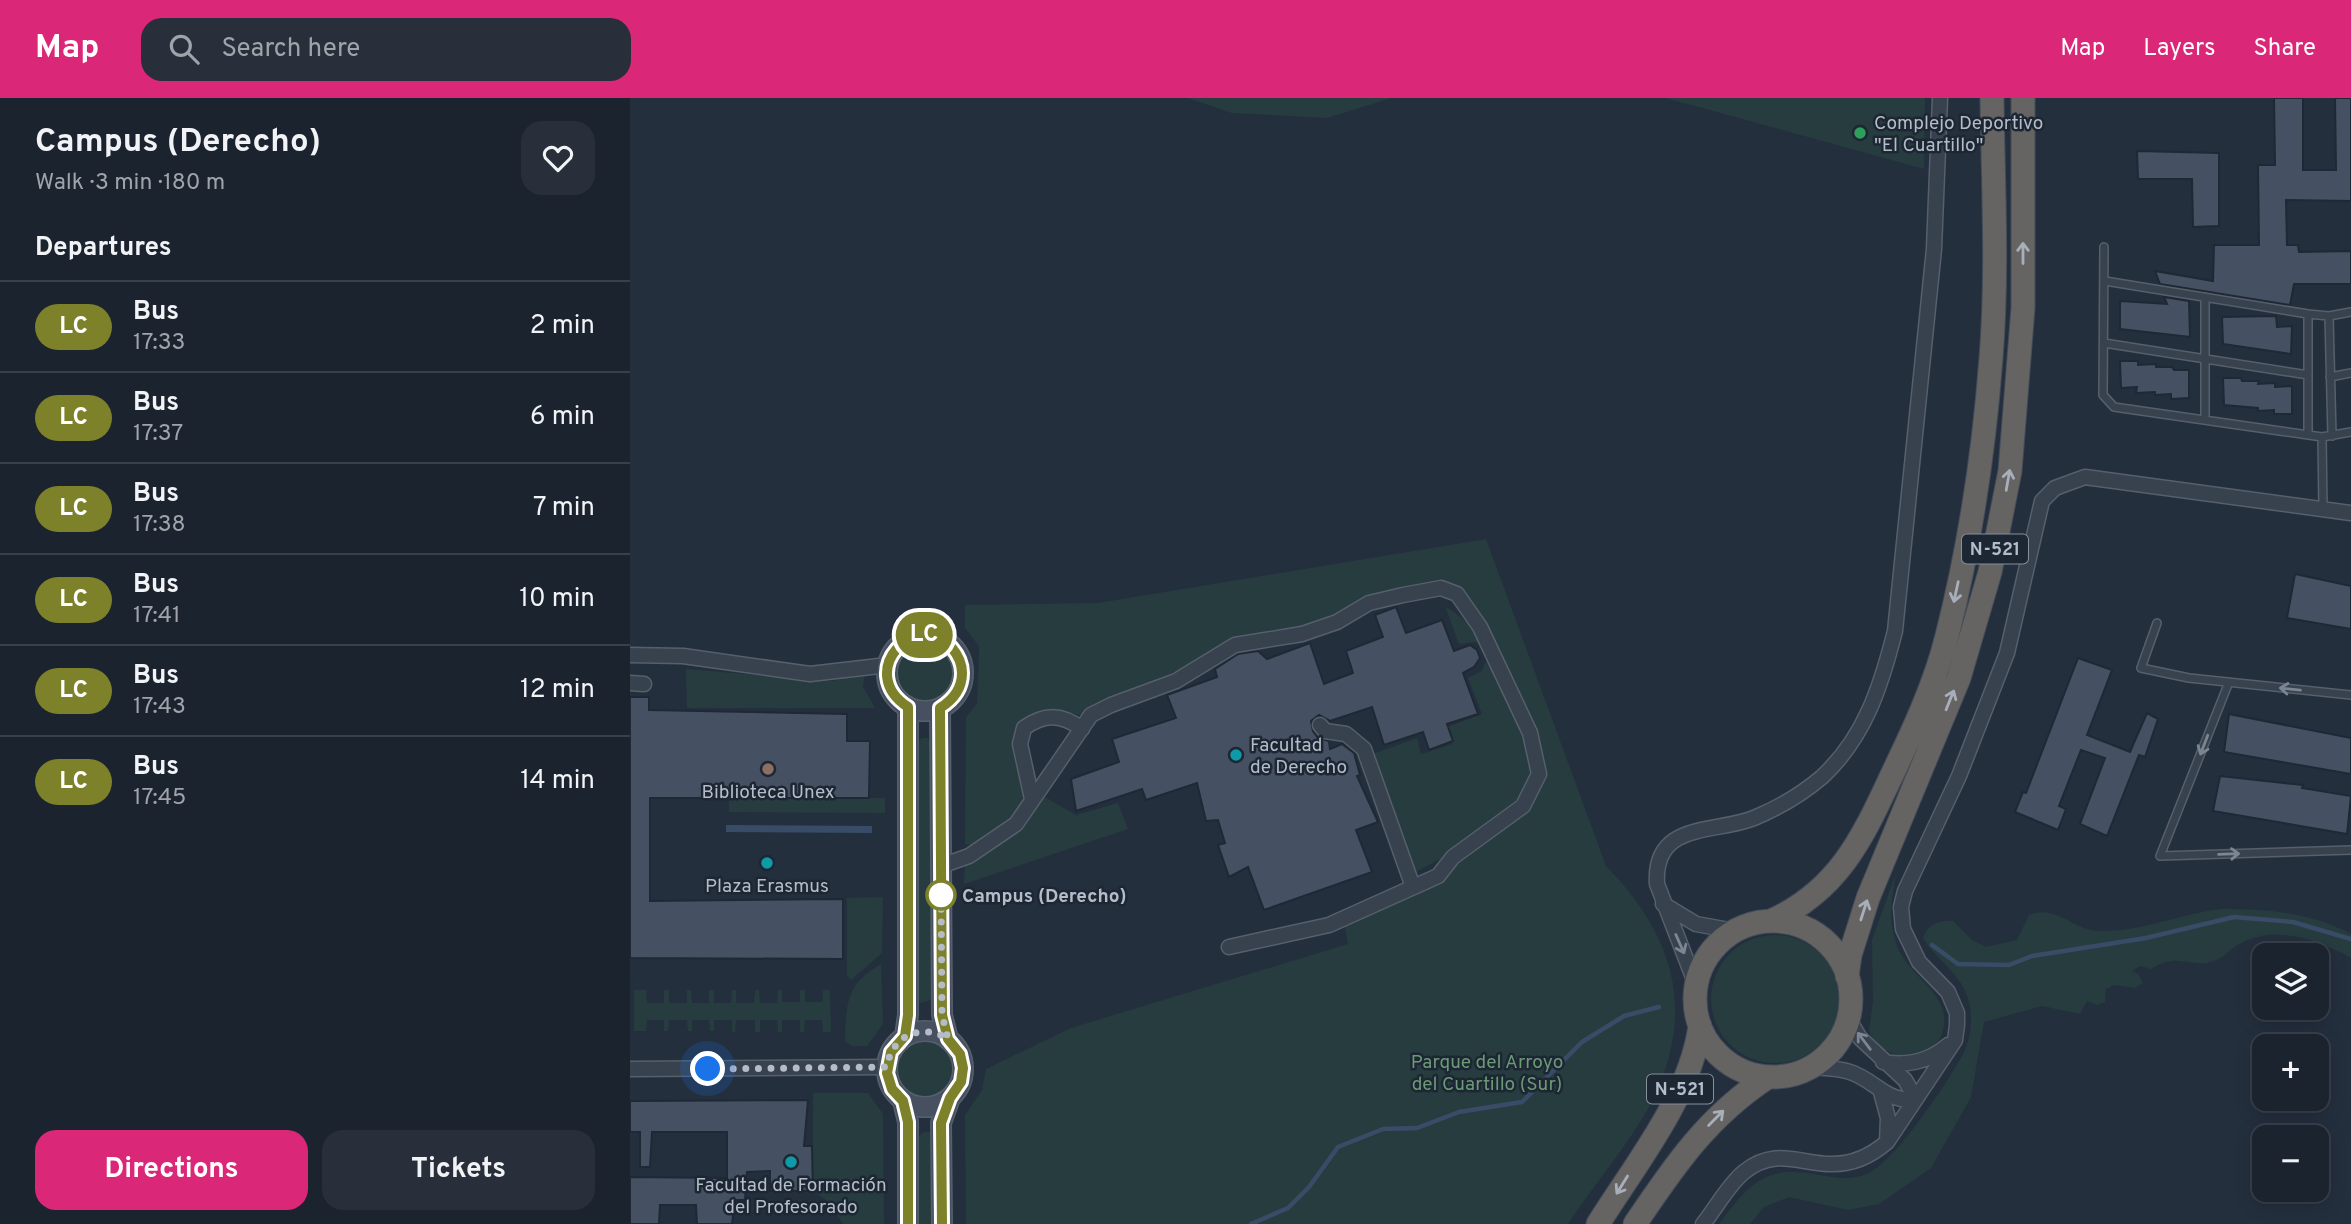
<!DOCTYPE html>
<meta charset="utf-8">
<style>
:root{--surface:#1b232e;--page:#282f3a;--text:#f1f3f6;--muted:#a0a4aa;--line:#39404a;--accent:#db2777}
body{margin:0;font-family:Overpass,sans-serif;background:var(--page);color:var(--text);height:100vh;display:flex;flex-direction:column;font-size:26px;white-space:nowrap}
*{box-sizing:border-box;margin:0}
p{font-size:23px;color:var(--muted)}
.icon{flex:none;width:38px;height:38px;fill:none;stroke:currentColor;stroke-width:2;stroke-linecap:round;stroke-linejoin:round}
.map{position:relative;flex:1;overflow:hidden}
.panel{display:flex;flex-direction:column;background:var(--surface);width:630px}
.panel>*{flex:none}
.badge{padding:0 14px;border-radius:23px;font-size:24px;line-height:46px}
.tools{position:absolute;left:1622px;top:845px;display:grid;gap:14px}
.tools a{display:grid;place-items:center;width:77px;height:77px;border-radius:14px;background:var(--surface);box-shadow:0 4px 18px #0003,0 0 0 2px var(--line);font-size:35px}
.you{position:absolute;width:35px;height:35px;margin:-18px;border:5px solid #fff;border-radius:50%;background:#1a73e8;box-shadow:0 0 0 10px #1a73e833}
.map>.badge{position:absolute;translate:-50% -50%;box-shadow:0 0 0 4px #fff}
h2{padding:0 35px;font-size:26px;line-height:63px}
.round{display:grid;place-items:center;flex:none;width:74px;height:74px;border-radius:21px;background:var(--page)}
.head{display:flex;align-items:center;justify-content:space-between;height:119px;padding:0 35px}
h1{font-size:33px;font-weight:700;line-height:52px}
.primary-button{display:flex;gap:14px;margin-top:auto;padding:14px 35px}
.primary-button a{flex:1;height:80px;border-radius:21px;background:var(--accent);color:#fff;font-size:28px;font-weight:700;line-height:80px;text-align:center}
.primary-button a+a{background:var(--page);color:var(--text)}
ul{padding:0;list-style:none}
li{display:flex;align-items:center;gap:21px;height:91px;padding:0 35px;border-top:2px solid var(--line)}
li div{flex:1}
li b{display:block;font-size:26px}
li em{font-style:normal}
li .badge{min-width:77px;font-weight:700;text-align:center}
header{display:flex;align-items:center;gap:42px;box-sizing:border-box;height:98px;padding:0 35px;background:var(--accent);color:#fff}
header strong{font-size:33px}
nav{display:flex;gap:38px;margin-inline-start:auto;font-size:24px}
.search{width:490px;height:63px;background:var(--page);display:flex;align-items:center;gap:18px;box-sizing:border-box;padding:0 24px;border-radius:21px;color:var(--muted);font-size:26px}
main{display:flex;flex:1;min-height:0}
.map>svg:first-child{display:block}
.green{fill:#263c3f}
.water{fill:#394c67}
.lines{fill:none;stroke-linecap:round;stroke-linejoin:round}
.stream{stroke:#394c67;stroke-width:4.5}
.building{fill:#455162;stroke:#1f2835;stroke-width:2}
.service-casing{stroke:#565f6c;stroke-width:10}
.minor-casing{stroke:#565f6c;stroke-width:17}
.secondary-casing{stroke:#565f6c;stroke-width:22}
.trunk-casing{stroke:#434c59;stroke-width:25}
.service{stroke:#38414e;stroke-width:7}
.minor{stroke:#38414e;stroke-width:14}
.secondary{stroke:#465061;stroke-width:19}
.trunk{stroke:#656462;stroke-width:23}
.oneway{stroke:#a8afba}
.oneway2{stroke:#7c8592}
.line-casing{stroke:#fff;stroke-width:16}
.line{stroke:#7d812a;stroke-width:10}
.walk{stroke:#b4bcc9;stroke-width:7;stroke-dasharray:0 12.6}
.leisure-dot{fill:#2e9e5b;stroke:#1d2633;stroke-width:2.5}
.culture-dot{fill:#0f9aa8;stroke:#1d2633;stroke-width:2.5}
.education-dot{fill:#8d6e63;stroke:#1d2633;stroke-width:2.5}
.stop-dot{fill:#fff;stroke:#7d812a;stroke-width:3.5}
.labels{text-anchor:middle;stroke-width:5;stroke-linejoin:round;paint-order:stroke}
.shield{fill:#1d2633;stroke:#878f9c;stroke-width:2}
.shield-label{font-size:18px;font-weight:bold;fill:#b4bcc9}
.poi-label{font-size:19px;fill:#b4bcc9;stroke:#1d2633}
.stop-label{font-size:19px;font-weight:bold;fill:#b4bcc9;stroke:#1d2633;text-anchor:start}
.park-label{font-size:19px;fill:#6b9a76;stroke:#1d2633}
</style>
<header>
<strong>Map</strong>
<div class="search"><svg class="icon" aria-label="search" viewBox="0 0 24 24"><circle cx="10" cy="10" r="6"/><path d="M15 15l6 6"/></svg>Search here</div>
<nav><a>Map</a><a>Layers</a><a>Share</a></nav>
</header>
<main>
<section class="panel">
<div class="head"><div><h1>Campus (Derecho)</h1><p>Walk · 3 min · 180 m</p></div><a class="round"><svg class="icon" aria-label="heart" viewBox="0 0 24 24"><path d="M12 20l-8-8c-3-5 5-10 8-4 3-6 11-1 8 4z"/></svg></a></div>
<h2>Departures</h2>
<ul>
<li><span class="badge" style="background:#7d812a;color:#fff">LC</span><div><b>Bus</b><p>17:33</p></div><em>2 min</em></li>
<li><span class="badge" style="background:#7d812a;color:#fff">LC</span><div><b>Bus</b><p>17:37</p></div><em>6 min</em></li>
<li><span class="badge" style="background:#7d812a;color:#fff">LC</span><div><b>Bus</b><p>17:38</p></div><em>7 min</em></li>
<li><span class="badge" style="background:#7d812a;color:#fff">LC</span><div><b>Bus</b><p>17:41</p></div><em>10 min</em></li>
<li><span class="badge" style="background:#7d812a;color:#fff">LC</span><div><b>Bus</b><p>17:43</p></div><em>12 min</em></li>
<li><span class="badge" style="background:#7d812a;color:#fff">LC</span><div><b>Bus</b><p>17:45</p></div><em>14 min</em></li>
</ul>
<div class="primary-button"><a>Directions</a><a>Tickets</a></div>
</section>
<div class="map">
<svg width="1721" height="1126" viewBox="0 0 1721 1126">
<rect width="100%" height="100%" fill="#242f3e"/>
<path class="green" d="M 558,0 L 761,0 L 697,20 L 602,15 Z
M 1036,0 L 1295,0 L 1294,71 Z
M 856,441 L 976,768 C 1042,835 1066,909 1025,997 C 1005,1039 965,1085 938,1126 L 336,1126 L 335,1017 L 352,992 L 356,971 L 441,930 L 718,846 L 714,824 L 806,784 L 896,710 L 913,673 L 835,505 L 801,490 L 709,523 L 607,545 L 450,617 L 426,612 L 395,624 L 393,703 L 380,724 L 344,748 L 335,746 L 336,619 L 347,606 L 349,557 L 349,548 L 335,530 L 335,507 L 468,505 Z
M 815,508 L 846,530 L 892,632 L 901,665 L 899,684 L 889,702 L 827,752 L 784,775 L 740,657 L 787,640 L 791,656 L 822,646 L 817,629 L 852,616 L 838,580 L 852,573 L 857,560 L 847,544 L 829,546 Z
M267 574a28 28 0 1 1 56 0a28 28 0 1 1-56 0Z
M 56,571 L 202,583 L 235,575 L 233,589 L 245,610 L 57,610 Z
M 292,640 L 298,640 L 302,645 L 304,901 L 291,905 L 286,900 L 285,646 Z
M 413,698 L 446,717 L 488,705 L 498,731 L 334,786 L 335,766 Z
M 99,699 L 255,700 L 255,715 L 99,714 Z
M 1266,775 C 1261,801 1258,826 1268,850 C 1279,877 1319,896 1314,927 C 1309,968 1255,968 1239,933 L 1243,903 L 1242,842 Z
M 253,799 L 252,855 L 221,882 L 217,877 L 217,800 Z
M 1591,811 C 1636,811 1681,814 1721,836 L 1721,860 C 1688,842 1647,827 1611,845 C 1601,849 1594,860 1584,863 C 1559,871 1549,853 1521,871 L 1510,868 L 1502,873 L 1508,876 L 1513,885 L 1505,890 L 1484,887 L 1476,891 L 1475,904 L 1467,907 L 1457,903 L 1450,916 L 1412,908 L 1354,924 L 1341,999 L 1301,1070 L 1249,1106 L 1218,1112 L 1159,1099 L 1134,1109 L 1120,1126 L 1089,1126 C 1120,1085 1135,1066 1190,1077 C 1205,1080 1222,1082 1237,1076 C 1263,1066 1319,983 1333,956 C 1341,941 1343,920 1339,904 C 1333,877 1307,863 1293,840 C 1299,825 1308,823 1323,823 L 1342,842 L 1356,849 L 1387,842 L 1399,817 C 1426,806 1442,832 1469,833 C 1512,834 1550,816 1591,811 Z
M1081 901a64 64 0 1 1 128 0a64 64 0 1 1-128 0Z
M 251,866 L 253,926 L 237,948 L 222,948 L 215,943 C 216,906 216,886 251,866 Z
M 4,892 L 16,892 L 17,905 L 34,905 L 34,892 L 39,892 L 39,905 L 57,905 L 57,892 L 61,892 L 62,905 L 79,905 L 79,892 L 84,892 L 84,905 L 101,905 L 102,892 L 106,892 L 106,905 L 124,905 L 125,892 L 129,892 L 130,905 L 147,905 L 148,892 L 152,892 L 152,904 L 170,904 L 170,892 L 175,892 L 175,904 L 192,904 L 193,892 L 200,892 L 201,934 L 193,934 L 192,922 L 175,922 L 174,934 L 170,934 L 170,922 L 152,922 L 152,934 L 148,934 L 147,922 L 130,922 L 130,934 L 125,934 L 125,922 L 106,922 L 105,934 L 102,934 L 102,922 L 84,922 L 84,933 L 80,933 L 79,922 L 62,922 L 62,933 L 58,933 L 57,922 L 39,922 L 38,933 L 34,933 L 34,922 L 17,922 L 16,933 L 4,933 Z
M266 972a29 29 0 1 1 58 0a29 29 0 1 1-58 0Z
M 183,995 L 238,995 L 253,1016 L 254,1126 L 213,1126 L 200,1105 L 183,1093 Z
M 294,1034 L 300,1034 L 304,1039 L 304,1126 L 287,1126 L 287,1040 Z"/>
<path class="water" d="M 96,727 L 242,728 L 242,735 L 96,734 Z"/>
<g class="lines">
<path class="stream" d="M 1302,847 L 1328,866 L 1379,867 L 1402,858 L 1516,840 L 1604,819 L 1663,824 L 1721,841
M 621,1126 L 658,1110 L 679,1089 L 708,1049 L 753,1031 L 787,1030 L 829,1014 L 892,1004 L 952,944 L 994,918 L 1029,909"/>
</g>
<path class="building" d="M 1644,0 L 1673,0 L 1673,72 L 1706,72 L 1705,0 L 1721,0 L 1721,103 L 1656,102 L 1657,147 L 1668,147 L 1669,154 L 1721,153 L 1721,186 L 1664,186 L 1660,207 L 1530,186 L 1525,173 L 1583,183 L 1584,147 L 1629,147 L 1628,67 L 1645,67 Z
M 1507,53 L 1589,55 L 1589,128 L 1563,129 L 1562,81 L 1508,81 Z
M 1534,199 L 1559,203 L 1560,239 L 1490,231 L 1490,203 L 1537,206 Z
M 1646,218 L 1647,229 L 1662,228 L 1661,256 L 1593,246 L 1592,219 Z
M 1490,263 L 1508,263 L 1508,267 L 1526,266 L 1526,269 L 1542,269 L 1544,272 L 1559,272 L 1559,300 L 1541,301 L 1541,296 L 1525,297 L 1525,294 L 1506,295 L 1507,289 L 1491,290 Z
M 1593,280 L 1611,280 L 1612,283 L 1629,283 L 1628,286 L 1645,285 L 1645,289 L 1662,288 L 1662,316 L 1644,316 L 1644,312 L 1628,313 L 1628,310 L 1594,307 Z
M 1665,476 L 1721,488 L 1721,531 L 1657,520 Z
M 766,509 L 776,535 L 812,522 L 824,553 L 840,547 L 847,552 L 850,560 L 844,569 L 833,575 L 848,616 L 817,626 L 823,643 L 799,652 L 793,634 L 754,647 L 742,609 L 700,623 L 689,617 L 681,623 L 683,633 L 688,640 L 699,643 L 700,651 L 712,646 L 724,655 L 730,677 L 727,678 L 748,724 L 726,732 L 742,774 L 634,812 L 618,769 L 599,779 L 588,747 L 595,745 L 588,722 L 576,723 L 567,685 L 516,702 L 512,691 L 446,713 L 441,681 L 489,664 L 482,641 L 546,620 L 537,597 L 587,579 L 585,571 L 608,556 L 628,553 L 637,561 L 680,545 L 694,586 L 723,575 L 716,553 L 753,539 L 745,517 Z
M 1448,560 L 1482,572 L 1457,637 L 1500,654 L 1517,615 L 1528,621 L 1515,659 L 1509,657 L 1477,738 L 1450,726 L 1475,660 L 1451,652 L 1429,708 L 1436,711 L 1428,732 L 1385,714 L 1393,694 L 1396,695 Z
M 0,599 L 19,599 L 19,612 L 217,616 L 217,643 L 240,643 L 239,700 L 20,700 L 20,803 L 213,801 L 213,861 L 0,860 Z
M 1599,616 L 1721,640 L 1721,676 L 1594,654 Z
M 1590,678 L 1673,687 L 1672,690 L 1721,698 L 1717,736 L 1583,713 Z
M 178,1002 L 174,1048 L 182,1048 L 183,1093 L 140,1093 L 140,1073 L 117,1074 L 115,1102 L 105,1102 L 102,1126 L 67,1126 L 66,1107 L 30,1107 L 29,1126 L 0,1126 L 0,1079 L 97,1080 L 97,1034 L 22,1034 L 20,1069 L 10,1069 L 10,1034 L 0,1034 L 0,1003 Z"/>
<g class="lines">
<g class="service-casing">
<path id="service" d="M 1474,149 L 1473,297 L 1484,309 L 1692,339 L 1721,334
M 1475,183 L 1678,216 L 1699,218 L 1721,214
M 1699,218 L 1702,338
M 1474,245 L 1678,277
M 1700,279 L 1721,275
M 1575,322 L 1575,199
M 1678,337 L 1678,216
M 1692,339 L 1693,411
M 1527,525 L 1511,570 L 1559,580 L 1721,597
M 1599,584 L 1530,758 L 1721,752"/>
</g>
<g class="minor-casing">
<path id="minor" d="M 0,557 L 53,558 L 180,576 L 258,567
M 0,585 L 14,586
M 690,627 L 695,633 L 716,636 L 734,651 L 783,789
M 402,701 L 390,646 L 394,630 C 415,615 432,616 452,631
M 311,768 L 339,758 L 386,726 L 461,617 L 481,607 L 546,583 L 605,547 L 672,536 L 707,524 L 739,505 L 773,497 L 811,490 L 827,496 L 850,529 L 900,635 L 909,676 L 893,708 L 823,759 L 808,778 L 699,827 L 599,849
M 1033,806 L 1066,826 L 1105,833
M 1066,887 L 1027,786 C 1023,723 1084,736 1124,720 C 1148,710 1172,696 1192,679 C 1235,639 1251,588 1265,533 L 1304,151 L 1310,0
M 1218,920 L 1230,940 L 1275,982 L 1286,1001
M 1253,964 C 1277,968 1299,964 1318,947
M 1181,969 C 1194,970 1208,970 1220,974 C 1245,982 1258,1006 1286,1001
M 0,971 L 257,969
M 1251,994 L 1258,1020 L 1257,1044
M 1073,1126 C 1086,1110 1098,1087 1114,1074 C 1146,1048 1172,1067 1203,1066 C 1224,1066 1242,1057 1257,1044 L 1325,942 L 1327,927 L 1327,915 L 1318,894 L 1289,864 L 1273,831 L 1271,809 L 1275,793 L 1329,678 L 1377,555 L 1412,403 L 1425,390 L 1455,379 L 1721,415"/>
</g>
<g class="secondary-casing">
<path id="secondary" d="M257 575a38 38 0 1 1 76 0a38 38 0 1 1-76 0Z
M 310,610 L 312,917 L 318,941
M257 971a38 38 0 1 1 76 0a38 38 0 1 1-76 0Z
M 275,938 L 278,917 L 278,609
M 273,1003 L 278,1024 L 278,1126
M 312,1126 L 311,1025 L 320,1000"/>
</g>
<g class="trunk-casing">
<path id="trunk" d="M 1141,823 C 1207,793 1231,743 1260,681 C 1282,635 1305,587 1317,538 C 1340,447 1354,353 1361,260 C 1368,174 1363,86 1362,0
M1065 901a78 78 0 1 1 156 0a78 78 0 1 1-156 0Z
M 1217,878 L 1220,857 L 1238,800 L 1329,580 L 1360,474 L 1380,373 L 1393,210 L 1393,0
M 968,1126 C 1006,1065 1060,1000 1070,928
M 1005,1126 C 1044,1068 1078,1018 1138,979"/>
</g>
<use href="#service" class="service"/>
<use href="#minor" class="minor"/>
<use href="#secondary" class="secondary"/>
<use href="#trunk" class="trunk"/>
</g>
<defs><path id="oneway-shaft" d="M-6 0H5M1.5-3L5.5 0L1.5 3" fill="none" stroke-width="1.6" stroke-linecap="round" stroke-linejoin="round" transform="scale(1.75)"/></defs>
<g class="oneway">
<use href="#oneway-shaft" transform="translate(1393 155) rotate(-90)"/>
<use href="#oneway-shaft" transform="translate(1378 382) rotate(-80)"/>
<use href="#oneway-shaft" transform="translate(1326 494) rotate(102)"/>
<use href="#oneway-shaft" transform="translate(1320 602) rotate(-68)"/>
<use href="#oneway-shaft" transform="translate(1234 812) rotate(-72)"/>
<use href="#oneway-shaft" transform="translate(1086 1020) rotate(-45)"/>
<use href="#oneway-shaft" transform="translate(992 1087) rotate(122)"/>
</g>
<g class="oneway2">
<use href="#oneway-shaft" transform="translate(1660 591) rotate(-174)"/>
<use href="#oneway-shaft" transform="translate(1574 647) rotate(111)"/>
<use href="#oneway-shaft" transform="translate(1599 756) rotate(-2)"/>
<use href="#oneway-shaft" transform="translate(1050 846) rotate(66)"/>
<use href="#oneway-shaft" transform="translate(1234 943) rotate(-127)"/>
</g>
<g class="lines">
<g class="line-casing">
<path id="line" d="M 278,1126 L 278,1024 L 273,1003 L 262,991 L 257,975 L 261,954 L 275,938 L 278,917 L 278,609 C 224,574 287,509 322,550 C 328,557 332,565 332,575 C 332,591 323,602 310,610 L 312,917 L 318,941 L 330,956 L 333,970 L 331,984 L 320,1000 L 311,1025 L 312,1126"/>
</g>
<use href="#line" class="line"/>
<path class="walk" d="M 78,971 L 257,969 C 261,938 292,924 318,941 L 312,917 L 311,793 L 311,797"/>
</g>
<circle class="leisure-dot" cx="1230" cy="35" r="7"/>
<g class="culture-dot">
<circle cx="606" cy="657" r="7"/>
<circle cx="137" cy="765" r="7"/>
<circle cx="161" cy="1064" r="7"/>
</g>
<circle class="education-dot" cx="138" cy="671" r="7"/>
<circle class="stop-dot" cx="311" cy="797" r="14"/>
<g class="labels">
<g class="shield">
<rect x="1332" y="436.5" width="66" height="29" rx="5"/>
<rect x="1017" y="976.5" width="66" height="29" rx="5"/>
</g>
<g class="shield-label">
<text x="1365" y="457">N-521</text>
<text x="1050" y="997">N-521</text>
</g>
<g class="poi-label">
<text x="1244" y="31" text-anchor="start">Complejo Deportivo<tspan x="1244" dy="22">"El Cuartillo"</tspan></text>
<text x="620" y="653" text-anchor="start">Facultad<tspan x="620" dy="22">de Derecho</tspan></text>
<text x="138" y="700">Biblioteca Unex</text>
<text x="137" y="794">Plaza Erasmus</text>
<text x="161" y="1093">Facultad de Formación<tspan x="161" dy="22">del Profesorado</tspan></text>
</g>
<g class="stop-label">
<text x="332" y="804">Campus (Derecho)</text>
</g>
<g class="park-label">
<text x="857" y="970">Parque del Arroyo<tspan x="857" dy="22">del Cuartillo (Sur)</tspan></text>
</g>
</g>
</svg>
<div class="tools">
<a><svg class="icon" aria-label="layers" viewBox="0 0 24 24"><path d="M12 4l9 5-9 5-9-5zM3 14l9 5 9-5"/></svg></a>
<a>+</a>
<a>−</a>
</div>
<div class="you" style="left:78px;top:971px"></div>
<b class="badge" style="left:294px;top:537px;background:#7d812a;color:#fff">LC</b>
</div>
</main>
